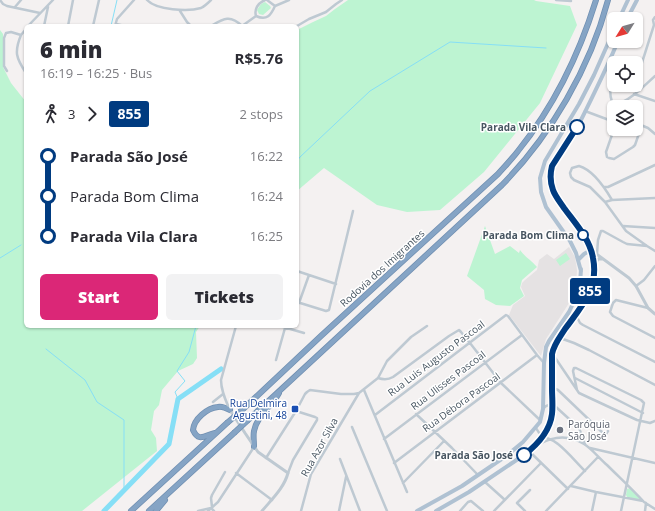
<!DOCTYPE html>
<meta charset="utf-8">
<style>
:root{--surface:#fff;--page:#f2f2f3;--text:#2b2b33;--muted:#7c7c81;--accent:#db2777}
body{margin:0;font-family:"Open Sans",sans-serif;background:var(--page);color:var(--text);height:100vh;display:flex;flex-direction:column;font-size:15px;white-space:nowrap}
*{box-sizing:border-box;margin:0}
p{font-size:13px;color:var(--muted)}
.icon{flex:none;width:22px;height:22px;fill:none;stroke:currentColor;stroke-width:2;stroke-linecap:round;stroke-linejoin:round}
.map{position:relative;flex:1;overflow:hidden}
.drawer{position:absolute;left:24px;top:24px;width:275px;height:304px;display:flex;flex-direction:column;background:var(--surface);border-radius:6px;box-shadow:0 1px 3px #0004}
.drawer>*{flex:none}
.badge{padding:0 8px;border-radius:3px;font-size:14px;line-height:26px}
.needle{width:26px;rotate:233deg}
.controls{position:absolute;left:607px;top:12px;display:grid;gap:8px}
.controls a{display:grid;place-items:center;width:36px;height:36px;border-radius:6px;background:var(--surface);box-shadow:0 1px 3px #0004;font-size:20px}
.map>.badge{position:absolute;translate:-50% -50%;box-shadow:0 0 0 2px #fff}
.legs{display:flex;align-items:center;gap:6px;height:44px;padding:0 16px;font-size:13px}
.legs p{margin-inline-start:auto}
.headline{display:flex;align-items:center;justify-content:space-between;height:68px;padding:0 16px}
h1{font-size:22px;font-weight:800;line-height:30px}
.button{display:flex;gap:8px;margin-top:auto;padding:8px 16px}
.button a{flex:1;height:46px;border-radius:6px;background:var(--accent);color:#fff;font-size:16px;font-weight:800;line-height:46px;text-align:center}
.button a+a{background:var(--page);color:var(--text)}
ul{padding:0 16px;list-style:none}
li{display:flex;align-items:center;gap:14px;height:40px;font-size:15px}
li i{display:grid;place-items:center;width:6px;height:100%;margin:0 5px;background:currentColor}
li i::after{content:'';width:10px;height:10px;margin:-5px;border:3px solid;border-radius:50%;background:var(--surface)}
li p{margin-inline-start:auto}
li:first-child i{background:linear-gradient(#0000 50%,currentColor 0)}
li:last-child i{background:linear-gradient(currentColor 50%,#0000 0)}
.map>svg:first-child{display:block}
.education{fill:#e5e2e3}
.green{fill:#bdf4d2}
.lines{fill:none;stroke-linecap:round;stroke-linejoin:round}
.stream{stroke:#86dff6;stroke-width:1}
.river{stroke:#86dff6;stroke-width:5}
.motorway-casing{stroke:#708fb1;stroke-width:6}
.minor{stroke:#bec9d2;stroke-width:2.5}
.tertiary{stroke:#bec9d2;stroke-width:3}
.primary{stroke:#afc1d2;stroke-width:4}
.motorway{stroke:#85a4c5;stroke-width:4.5}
.motorway-bridge-casing{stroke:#708fb1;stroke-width:6;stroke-linecap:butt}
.motorway-bridge{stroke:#85a4c5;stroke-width:4.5}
.line-1-casing{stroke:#fff;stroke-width:9}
.line-1{stroke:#003b80;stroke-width:6}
.stop-1-dot{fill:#fff;stroke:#003b80;stroke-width:2}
.transit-dot{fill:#1a4fb4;stroke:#fff;stroke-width:1.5}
.worship-dot{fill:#6b7280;stroke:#fff;stroke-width:1.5}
.labels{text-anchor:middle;stroke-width:3;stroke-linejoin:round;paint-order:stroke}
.stop-label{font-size:10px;font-weight:bold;fill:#475561;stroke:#fff;text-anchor:end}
.street-label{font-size:10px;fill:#475561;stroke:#fff}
.transit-label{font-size:10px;fill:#164399;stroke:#fff;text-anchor:end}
.worship-label{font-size:10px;fill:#5b616d;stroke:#fff;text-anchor:start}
</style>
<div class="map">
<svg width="655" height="511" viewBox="0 0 655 511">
<rect width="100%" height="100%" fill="#f4f1f1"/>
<path class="education" d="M 569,247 L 575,257 L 577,270 L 576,287 L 571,300 L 546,339 L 541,356 L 509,315 L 513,305 L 525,296 L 521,287 L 522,283 L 525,280 L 537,270 L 539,260 L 547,254 L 554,259 Z"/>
<path class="green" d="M 348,0 L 534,0 L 536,1 L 570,6 L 577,25 L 540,103 L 484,172 L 440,210 L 407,212 L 377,205 L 324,168 L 297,191 L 297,30 L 313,22 L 326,16 L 335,9 Z
M 265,2 L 270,6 L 271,8 L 263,15 L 259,14 L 257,10 L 261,4 Z
M 0,30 L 3,34 L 3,67 L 11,83 L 26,102 L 26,326 L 200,326 L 196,332 L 197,358 L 193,364 L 178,371 L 162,390 L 159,405 L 154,411 L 151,430 L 156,438 L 157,451 L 82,511 L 0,511 Z
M 485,226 L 495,254 L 510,246 L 519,253 L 520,250 C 525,257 531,260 537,267 L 522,280 L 520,288 L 524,296 L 510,306 L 496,305 L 485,299 L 484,290 L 467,276 Z
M 566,253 L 570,259 L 560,266 L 556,260 Z
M 630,488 L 640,497 L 640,500 L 627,497 L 626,495 L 627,489 Z"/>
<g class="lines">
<path class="stream" d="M 111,26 L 117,0
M 297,161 L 300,157 L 370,91 L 450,42 L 546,48
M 0,258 L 21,245
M 46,349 L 85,380 L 97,402 L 124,420 L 124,490
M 178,399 L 175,392 L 185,381 L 177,371 L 189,352 L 196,326"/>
<path class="river" d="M 104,511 L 169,444 L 178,399 L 221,369"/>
<g class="motorway-casing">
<path id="motorway" d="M 241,411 L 322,335 L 498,174 C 505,166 512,159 518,151 C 554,106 579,55 596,0
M 248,420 L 502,185 C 551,135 590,68 608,0
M 215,433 C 205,435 199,443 193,430 C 194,419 207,408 218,407 C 222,406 226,408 230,410
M 254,447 C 254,441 253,436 254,431 C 257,415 272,406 279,393
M 131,511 L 227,423
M 149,511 L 234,433
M 156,511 L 165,500"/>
</g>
<path class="minor" d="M 0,0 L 3,4 L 7,6 L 40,13
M 147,0 C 156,10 188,12 201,8 C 205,6 208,3 211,0
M 267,0 L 275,6
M 556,0 L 571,1
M 275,6 L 289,0
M 15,7 L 21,0
M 180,11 L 187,22 L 191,26
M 256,16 C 267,21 271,15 275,6
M 256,16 C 254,9 258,3 265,0
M 116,24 L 125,26
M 28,26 L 53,0
M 44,26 L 48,7
M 68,26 L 73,0
M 93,26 L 99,0
M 115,26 L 117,19 L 134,0
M 211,26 C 223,19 230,14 242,26
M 242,26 L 256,16
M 297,26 L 309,19 L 326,12 L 336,4 L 342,0
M 21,35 L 26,29
M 612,57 L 615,59 L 615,63
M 614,68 C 611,78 608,91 612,102 L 616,104 C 629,102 645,85 655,76
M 7,71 L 4,66 L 4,38 L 6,33 L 11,32 L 21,35 C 14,52 16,58 26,73
M 637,91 L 639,72 L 654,25 L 653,20 L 655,17
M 634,94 L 655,101
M 585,111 L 609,120 L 614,121
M 636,123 L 648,128 L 655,134
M 614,129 L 606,152 L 607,157 L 609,158 L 614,159 L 633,147 L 635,145 L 642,125
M 604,187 L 608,187 L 655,165
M 612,200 C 605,188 593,170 579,166 L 572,168 L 570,173 L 571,177 L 574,180 L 590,187 L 605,202 L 626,231 L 647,246
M 605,202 L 612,200 L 655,198
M 623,226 L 655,228
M 597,254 L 598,240 L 601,231 L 603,231 L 623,242 L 627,244 L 647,246 L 655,251
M 297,271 L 336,284
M 636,286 L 644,280 L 655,266
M 297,302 L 326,311 L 329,310 L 353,211
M 299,303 L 309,275
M 648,308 L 616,300 L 613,303 L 610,312 L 613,316 L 655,338
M 576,315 L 580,323 L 583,325 L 655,362
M 280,326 L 304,333
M 560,338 L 574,343 L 589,350 L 655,385
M 554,356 L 579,393 L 637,420 L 650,423 L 655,421
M 276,360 L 285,328
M 378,378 C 384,380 388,380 393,377 L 449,336 L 459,330 L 461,332 L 470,343 L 501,383 L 540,420
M 575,378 L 643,413
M 553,388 L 558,390 L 604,434 L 606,434 L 608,431
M 364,390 L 407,492
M 577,390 L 573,371 L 574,368 L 576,368 L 641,400 L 644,403 L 621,511
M 213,402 L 223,394
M 229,408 C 225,399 221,390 221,380 L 236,326
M 543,409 C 547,404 550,404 556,407 L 579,428 L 585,444
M 416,414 L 452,448 L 478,475
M 375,415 L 506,315 L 508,316 L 537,355 L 544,363
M 352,427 L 387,511
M 536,428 C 542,440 549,436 558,444 C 568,452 576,462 585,471
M 384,439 L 522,335
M 538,445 C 553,436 569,435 584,444 C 591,448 600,459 607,465 C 619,477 632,489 644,502 L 655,509
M 590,448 L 655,463
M 529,451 L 568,489
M 266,458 L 296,411 L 305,394 L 307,392 L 310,390 L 341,394 L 354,394 L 359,393 L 378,378 L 387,361 L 411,337 L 427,326
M 340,459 L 360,511
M 394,463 L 537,355
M 236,473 L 272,500
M 288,473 L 293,460 L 317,420 L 317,418 L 315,417 L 296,411
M 485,482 L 505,500
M 403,483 L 444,441
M 571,486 L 596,492 L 643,501
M 212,507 L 211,498 L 212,495 L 225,472
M 198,511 L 211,508 L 214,511
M 208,511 L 218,502 L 254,447
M 301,511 L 311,474 L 359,393
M 339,511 L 346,477
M 460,511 L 468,502 L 471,501 L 483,511
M 494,511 L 541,463
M 525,511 L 517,503 L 530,490
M 546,511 L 598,457
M 592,511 L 596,492
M 645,511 L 646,503"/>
<path class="tertiary" d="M 591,250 L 629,278 L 636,286 L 648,308 L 655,314
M 594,266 L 598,259 L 603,259
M 230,410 L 245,433 L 258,452 L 288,473 C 284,488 272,499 262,511"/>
<path class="primary" d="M 619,19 L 628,0
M 627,19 L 637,0
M 578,260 L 584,254 L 591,250
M 581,271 L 576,253 L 570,241 L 546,207 L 541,192 L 540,178 L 545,161 L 579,104 L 594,75 L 614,30
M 581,287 L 581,294 L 588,296
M 417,511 L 462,486 L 506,456 L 523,442 L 540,422 L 543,409 L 544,363 L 546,347 L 549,341 L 569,312 L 576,297 L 580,284 L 581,269
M 436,511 L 469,492 L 524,455 L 533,448 L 543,437 L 549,424 L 552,414 L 553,354 C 554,344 560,337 565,330 C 576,314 592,297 594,277 C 597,249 580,230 565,209 C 558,200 551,191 551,179 C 549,160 569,143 578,126 C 592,98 606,70 618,41"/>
<use href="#motorway" class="motorway"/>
<g class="motorway-bridge-casing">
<path id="motorway-bridge" d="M 227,423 L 241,411
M 234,433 L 248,420"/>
</g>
<use href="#motorway-bridge" class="motorway-bridge"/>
</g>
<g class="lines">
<g class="line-1-casing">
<path id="line-1" d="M 524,455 C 537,445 550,431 552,414 C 553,405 552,397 552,389 C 552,377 552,365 552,354 C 554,344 560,337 565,329 C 582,306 599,288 593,258 C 590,239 575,223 564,208 C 560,202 555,196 553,190 C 550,182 550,174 552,166 L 577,127"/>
</g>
<use href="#line-1" class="line-1"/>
</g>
<g class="stop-1-dot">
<circle cx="577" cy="127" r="7"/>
<circle cx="583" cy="235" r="5"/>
<circle cx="524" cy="455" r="7"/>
</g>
<rect class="transit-dot" x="291" y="405" width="8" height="8" rx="2"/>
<circle class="worship-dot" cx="560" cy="430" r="4"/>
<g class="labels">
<g class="stop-label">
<text x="566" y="131">Parada Vila Clara</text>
<text x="574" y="239">Parada Bom Clima</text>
<text x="513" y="459">Parada São José</text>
</g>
<g class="street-label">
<text transform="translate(382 268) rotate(-42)" y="4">Rodovia dos Imigrantes</text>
<text transform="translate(436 358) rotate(-37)" y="4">Rua Luis Augusto Pascoal</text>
<text transform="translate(448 380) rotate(-37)" y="4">Rua Ulisses Pascoal</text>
<text transform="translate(461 402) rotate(-36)" y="4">Rua Débora Pascoal</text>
<text transform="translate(319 447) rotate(-61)" y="4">Rua Azor Silva</text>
</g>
<g class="transit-label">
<text x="287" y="407">Rua Delmira<tspan x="287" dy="12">Agustini, 48</tspan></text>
</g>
<g class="worship-label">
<text x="568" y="428">Paróquia<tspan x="568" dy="12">São José</tspan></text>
</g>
</g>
</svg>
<div class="controls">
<a><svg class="needle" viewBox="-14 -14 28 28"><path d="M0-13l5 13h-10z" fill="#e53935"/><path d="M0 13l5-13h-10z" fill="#7c7c81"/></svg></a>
<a><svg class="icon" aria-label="locate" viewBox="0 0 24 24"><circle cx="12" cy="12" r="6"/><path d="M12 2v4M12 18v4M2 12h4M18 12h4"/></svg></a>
<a><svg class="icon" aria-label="layers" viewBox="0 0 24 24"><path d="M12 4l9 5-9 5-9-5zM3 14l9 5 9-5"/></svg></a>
</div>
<b class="badge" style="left:590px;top:291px;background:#003b80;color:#fff">855</b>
<section class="drawer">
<div class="headline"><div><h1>6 min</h1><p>16:19 – 16:25 · Bus</p></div><b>R$5.76</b></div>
<div class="legs"><svg class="icon" aria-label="walk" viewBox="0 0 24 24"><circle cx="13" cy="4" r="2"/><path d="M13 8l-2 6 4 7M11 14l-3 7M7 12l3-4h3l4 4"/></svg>3<svg class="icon" aria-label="forward" viewBox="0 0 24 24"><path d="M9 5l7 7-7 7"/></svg><b class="badge" style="background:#003b80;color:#fff">855</b><p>2 stops</p></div>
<ul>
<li><i style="color:#003b80"></i><b>Parada São José</b><p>16:22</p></li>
<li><i style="color:#003b80"></i><span>Parada Bom Clima</span><p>16:24</p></li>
<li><i style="color:#003b80"></i><b>Parada Vila Clara</b><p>16:25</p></li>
</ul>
<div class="button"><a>Start</a><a>Tickets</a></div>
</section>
</div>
